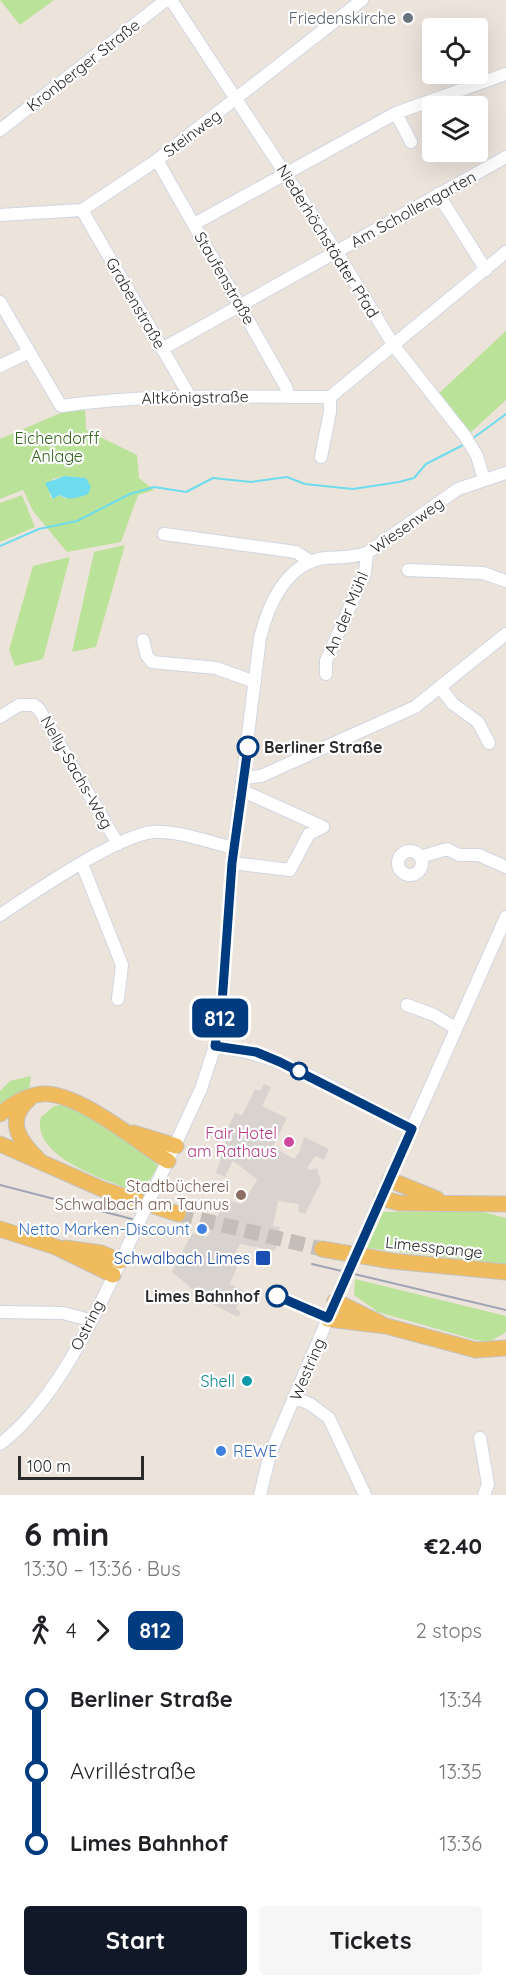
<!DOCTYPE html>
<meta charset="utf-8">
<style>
:root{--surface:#fff;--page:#f6f6f6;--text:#202124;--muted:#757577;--accent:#111827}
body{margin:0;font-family:Quicksand,sans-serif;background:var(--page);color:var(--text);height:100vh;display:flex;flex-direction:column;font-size:22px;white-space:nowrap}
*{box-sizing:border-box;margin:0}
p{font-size:20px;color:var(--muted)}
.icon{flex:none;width:33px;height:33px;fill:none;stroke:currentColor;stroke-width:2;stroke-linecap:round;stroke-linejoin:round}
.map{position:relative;height:1495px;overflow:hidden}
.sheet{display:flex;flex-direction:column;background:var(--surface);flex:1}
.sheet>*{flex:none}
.badge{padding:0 12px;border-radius:9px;font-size:21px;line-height:39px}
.tools{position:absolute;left:422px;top:18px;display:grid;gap:12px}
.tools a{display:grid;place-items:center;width:66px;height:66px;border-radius:6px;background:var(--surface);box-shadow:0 6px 24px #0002;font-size:30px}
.scale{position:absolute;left:18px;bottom:15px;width:126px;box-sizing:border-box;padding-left:6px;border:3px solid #2a2a2a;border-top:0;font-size:16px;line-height:21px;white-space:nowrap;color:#2a2a2a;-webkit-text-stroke:4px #fff;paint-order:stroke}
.map>.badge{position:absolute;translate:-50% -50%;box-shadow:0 0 0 3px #fff}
.legs{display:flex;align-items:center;gap:9px;height:66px;padding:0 24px;font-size:20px}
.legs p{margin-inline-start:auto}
.summary{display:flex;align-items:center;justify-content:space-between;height:102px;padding:0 24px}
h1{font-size:33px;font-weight:800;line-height:45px}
.primary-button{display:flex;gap:12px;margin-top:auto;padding:12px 24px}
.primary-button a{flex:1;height:69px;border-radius:6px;background:var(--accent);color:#fff;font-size:24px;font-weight:800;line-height:69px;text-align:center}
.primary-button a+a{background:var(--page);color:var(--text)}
ul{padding:0 24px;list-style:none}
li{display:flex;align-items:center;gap:21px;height:72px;font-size:22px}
li i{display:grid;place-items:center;width:9px;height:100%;margin:0 8px;background:currentColor}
li i::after{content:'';width:15px;height:15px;margin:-8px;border:4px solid;border-radius:50%;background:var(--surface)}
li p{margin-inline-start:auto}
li:first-child i{background:linear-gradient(#0000 50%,currentColor 0)}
li:last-child i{background:linear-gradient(currentColor 50%,#0000 0)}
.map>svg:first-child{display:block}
.green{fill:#bae298;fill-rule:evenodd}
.plaza{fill:#d8d3ce}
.water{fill:#6edcee}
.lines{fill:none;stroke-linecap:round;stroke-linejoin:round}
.stream{stroke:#6edcee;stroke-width:2}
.major-tunnel{stroke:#c5beb8;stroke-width:15;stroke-dasharray:15 8;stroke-linecap:butt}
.minor-casing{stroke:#d1d6e2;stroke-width:14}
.major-casing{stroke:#c3c3c3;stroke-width:17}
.minor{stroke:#fff;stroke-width:12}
.major{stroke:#f0bb5c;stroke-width:15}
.rail{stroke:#9ea4b4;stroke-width:2}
.minor-bridge-casing{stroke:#d1d6e2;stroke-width:14;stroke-linecap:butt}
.minor-bridge{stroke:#fff;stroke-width:12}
.line-1-casing{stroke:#fff;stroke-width:14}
.line-1{stroke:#003b80;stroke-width:9}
.worship-dot{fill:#6b7280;stroke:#fff;stroke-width:2}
.stop-1-dot{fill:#fff;stroke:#003b80;stroke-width:3}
.hotel-dot{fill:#d1479c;stroke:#fff;stroke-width:2}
.education-dot{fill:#8d6e63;stroke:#fff;stroke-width:2}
.shop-dot{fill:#3f7fe0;stroke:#fff;stroke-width:2}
.transit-dot{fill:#1a4fb4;stroke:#fff;stroke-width:2}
.culture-dot{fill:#0f9aa8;stroke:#fff;stroke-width:2}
.labels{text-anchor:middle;stroke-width:4.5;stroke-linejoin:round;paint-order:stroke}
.worship-label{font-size:16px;fill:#5b616d;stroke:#fff;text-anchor:end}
.street-label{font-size:16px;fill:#2a2a2a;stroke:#fff}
.park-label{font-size:16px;fill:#33661a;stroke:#fff}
.stop-label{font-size:16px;font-weight:bold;fill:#2a2a2a;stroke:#fff;text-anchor:start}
.hotel-label{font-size:16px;fill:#b23c85;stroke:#fff;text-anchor:end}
.education-label{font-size:16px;fill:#785e54;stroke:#fff;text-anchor:end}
.shop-label{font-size:16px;fill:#366cbe;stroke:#fff;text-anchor:end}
.transit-label{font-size:16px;fill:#164399;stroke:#fff;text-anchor:end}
.culture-label{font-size:16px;fill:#0d838f;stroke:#fff;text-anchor:end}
</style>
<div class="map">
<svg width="506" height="1495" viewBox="0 0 506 1495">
<rect width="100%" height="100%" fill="#ece3db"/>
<path class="green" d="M 0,0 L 54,0 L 20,25 Z
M 506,331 L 506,400 L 470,433 L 437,395 Z
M 85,408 L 86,430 L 137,455 L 139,478 L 154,490 L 138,495 L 121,542 L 67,552 L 33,511 L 23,490 L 0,499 L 0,439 L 63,412 ZM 65,476 L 86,478 L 65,499 L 59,495 L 53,499 L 50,496 L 52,479 Z
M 22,495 L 35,527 L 0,542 L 0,503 Z
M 125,545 L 96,647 L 72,652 L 94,552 Z
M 70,557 L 43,659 L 15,666 L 9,650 L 33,566 Z
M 31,1076 L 29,1090 L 0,1108 L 0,1091 L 10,1081 Z
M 62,1105 C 97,1114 133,1139 158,1166 L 142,1194 C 113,1182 30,1159 41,1117 L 54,1106 Z
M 479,1211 L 506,1218 L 506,1264 L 367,1248 L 383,1212 Z
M 355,1279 L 506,1316 L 506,1332 L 489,1342 L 476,1340 L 378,1312 L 354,1295 Z"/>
<path class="plaza" d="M 264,1084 L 271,1087 L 262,1106 L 287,1118 L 273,1147 L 294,1159 L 299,1153 L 304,1137 L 329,1149 L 324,1160 L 315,1156 L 307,1168 L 309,1170 L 317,1168 L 321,1182 L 305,1214 L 298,1212 L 299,1204 L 278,1201 L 273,1226 L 280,1227 L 275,1251 L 240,1244 L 235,1254 L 241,1257 L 230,1284 L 245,1292 L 236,1309 L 241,1312 L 238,1317 L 208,1302 L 172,1272 L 192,1233 L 207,1237 L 226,1200 L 242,1204 L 256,1182 L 257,1179 L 233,1161 L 225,1177 L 216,1173 L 221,1159 L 217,1157 L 228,1136 L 225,1134 L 235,1113 L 242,1116 L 255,1089 L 260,1091 Z"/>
<path class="water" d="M 65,476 L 86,478 L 91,487 L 88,494 C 78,498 69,501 59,495 L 53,499 L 45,483 Z"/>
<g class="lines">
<path class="stream" d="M 472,439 L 506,414
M 0,546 L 39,529 L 77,521 L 130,494 L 154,487 L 186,492 L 213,478 L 251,482 L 287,477 L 305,484 L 353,489 L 399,482 L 414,478 L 426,464 L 465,444"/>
<path class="major-tunnel" d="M 178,1214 L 322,1249"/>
<g class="minor-casing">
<path id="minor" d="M 171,0 L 336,251 L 394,346 L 465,436 L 477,456 L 484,480
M 396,113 L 411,142
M 0,130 L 166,0
M 157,160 L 286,387 L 289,397
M 438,194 L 486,270
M 82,210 L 189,395
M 0,215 L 82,210 L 157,160 L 362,0
M 194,224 L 396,113 L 506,74
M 0,302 L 61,406 C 151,393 240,397 330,397 L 506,252
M 162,349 L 506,157
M 0,366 L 29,352
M 321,457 L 330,412 L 330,397
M 164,534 L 296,552 L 311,562
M 408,570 L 483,573 L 506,581
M 143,640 L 147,656 L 152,662 L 216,668 L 255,682
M 326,674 L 326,661 L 365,573 L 367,553
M 440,687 L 453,704 L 478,722 L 489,743
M 0,717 L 19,705 L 34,705 L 39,709 L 118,844
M 244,778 L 261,776 L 415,707 L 506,634
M 243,791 L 323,827
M398 863a12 12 0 1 1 24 0a12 12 0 1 1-24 0Z
M 420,857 L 447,849 L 459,855 L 479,855 L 506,867
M 232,863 L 290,870 L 309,834 L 323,827
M 82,864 L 122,965 L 118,999
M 0,915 C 33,893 116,836 153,832 C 176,830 212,843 234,848
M 407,1005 L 434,1015 L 455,1028
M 215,1046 C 289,1055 346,1097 412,1129
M 154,1190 L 201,1089 L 215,1046 L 222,1003 L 232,863 L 260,638 C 268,605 286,563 325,558 C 340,557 352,558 367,553 L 458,489 L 506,473
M 360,1245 L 506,917
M 0,1312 L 63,1313 L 90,1320
M 294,1397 L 310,1404 L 329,1418 L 365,1495
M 480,1438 L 488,1484 L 484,1495
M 0,1444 C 63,1397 106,1291 140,1220
M 260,1495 L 270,1454 L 341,1288"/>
</g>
<g class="major-casing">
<path id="major" d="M 29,1099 C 5,1120 19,1141 38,1159
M 0,1114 C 13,1104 25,1096 42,1094 C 77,1091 139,1143 168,1161
M 133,1133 L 176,1146
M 0,1144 L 102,1189 L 178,1214
M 390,1180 L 437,1199
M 382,1198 L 399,1203 L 506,1204
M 0,1229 L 56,1247 L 113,1275
M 65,1248 L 101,1253 L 120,1261
M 322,1249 L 392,1261 L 506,1272
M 335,1301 L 380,1323
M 328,1319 L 386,1326 L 476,1350 L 506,1348"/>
</g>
<use href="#minor" class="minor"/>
<use href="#major" class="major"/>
<path class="rail" d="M 0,1185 L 132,1219
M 312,1264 L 506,1310"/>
<g class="minor-bridge-casing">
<path id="minor-bridge" d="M 140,1220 L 154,1190
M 341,1288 L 360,1245"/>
</g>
<use href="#minor-bridge" class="minor-bridge"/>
</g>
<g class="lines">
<g class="line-1-casing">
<path id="line-1" d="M 248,747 L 232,863 L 222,1003 L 215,1046 L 256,1052 L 280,1062 L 412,1129 L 328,1318 L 277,1296"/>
</g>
<use href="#line-1" class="line-1"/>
</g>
<circle class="worship-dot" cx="408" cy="18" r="6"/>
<g class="stop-1-dot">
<circle cx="248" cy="747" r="10"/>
<circle cx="299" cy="1071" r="8"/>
<circle cx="277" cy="1296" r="10"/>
</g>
<circle class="hotel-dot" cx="289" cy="1142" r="6"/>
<circle class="education-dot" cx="241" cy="1195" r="6"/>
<g class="shop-dot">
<circle cx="202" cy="1229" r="6"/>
<circle cx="221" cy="1451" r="6"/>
</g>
<rect class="transit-dot" x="255" y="1250" width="16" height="16" rx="3"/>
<circle class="culture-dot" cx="247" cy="1381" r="6"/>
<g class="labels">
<g class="worship-label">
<text x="396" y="24">Friedenskirche</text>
</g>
<g class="street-label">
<text transform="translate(83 65) rotate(-38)" y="6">Kronberger Straße</text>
<text transform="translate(192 133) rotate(-37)" y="6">Steinweg</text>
<text transform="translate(413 209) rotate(-29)" y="6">Am Schollengarten</text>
<text transform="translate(328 241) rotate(58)" y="6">Niederhöchstädter Pfad</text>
<text transform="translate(225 278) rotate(60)" y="6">Staufenstraße</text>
<text transform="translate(136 303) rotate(60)" y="6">Grabenstraße</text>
<text transform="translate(195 397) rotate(-1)" y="6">Altkönigstraße</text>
<text transform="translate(407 525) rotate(-35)" y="6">Wiesenweg</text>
<text transform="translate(346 613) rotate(-67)" y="6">An der Mühl</text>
<text transform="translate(77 772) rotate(60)" y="6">Nelly-Sachs-Weg</text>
<text transform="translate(434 1247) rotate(6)" y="6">Limesspange</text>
<text transform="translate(87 1325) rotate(-63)" y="6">Ostring</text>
<text transform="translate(307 1369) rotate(-67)" y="6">Westring</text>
</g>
<g class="park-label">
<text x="57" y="444">Eichendorff<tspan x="57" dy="18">Anlage</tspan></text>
</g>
<g class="stop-label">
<text x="264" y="753">Berliner Straße</text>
<text x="260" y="1302" text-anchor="end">Limes Bahnhof</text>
</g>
<g class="hotel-label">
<text x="277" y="1139">Fair Hotel<tspan x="277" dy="18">am Rathaus</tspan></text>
</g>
<g class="education-label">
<text x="229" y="1192">Stadtbücherei<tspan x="229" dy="18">Schwalbach am Taunus</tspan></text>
</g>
<g class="shop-label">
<text x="190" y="1235">Netto Marken-Discount</text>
<text x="233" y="1457" text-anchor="start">REWE</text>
</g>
<g class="transit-label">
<text x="250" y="1264">Schwalbach Limes</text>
</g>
<g class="culture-label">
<text x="235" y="1387">Shell</text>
</g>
</g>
</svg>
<div class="tools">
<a><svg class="icon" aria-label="locate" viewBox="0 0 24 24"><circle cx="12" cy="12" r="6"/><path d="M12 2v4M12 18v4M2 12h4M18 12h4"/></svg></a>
<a><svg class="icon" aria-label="layers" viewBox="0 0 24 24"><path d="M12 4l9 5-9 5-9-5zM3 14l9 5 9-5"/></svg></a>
</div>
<div class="scale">100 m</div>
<b class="badge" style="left:220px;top:1018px;background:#003b80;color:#fff">812</b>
</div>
<section class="sheet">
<div class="summary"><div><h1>6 min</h1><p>13:30 – 13:36 · Bus</p></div><b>€2.40</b></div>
<div class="legs"><svg class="icon" aria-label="walk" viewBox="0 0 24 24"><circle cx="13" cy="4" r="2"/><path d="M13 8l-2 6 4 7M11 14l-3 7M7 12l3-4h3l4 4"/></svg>4<svg class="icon" aria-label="forward" viewBox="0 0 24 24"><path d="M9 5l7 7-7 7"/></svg><b class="badge" style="background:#003b80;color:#fff">812</b><p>2 stops</p></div>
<ul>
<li><i style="color:#003b80"></i><b>Berliner Straße</b><p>13:34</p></li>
<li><i style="color:#003b80"></i><span>Avrilléstraße</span><p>13:35</p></li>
<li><i style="color:#003b80"></i><b>Limes Bahnhof</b><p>13:36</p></li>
</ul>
<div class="primary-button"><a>Start</a><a>Tickets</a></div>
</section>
